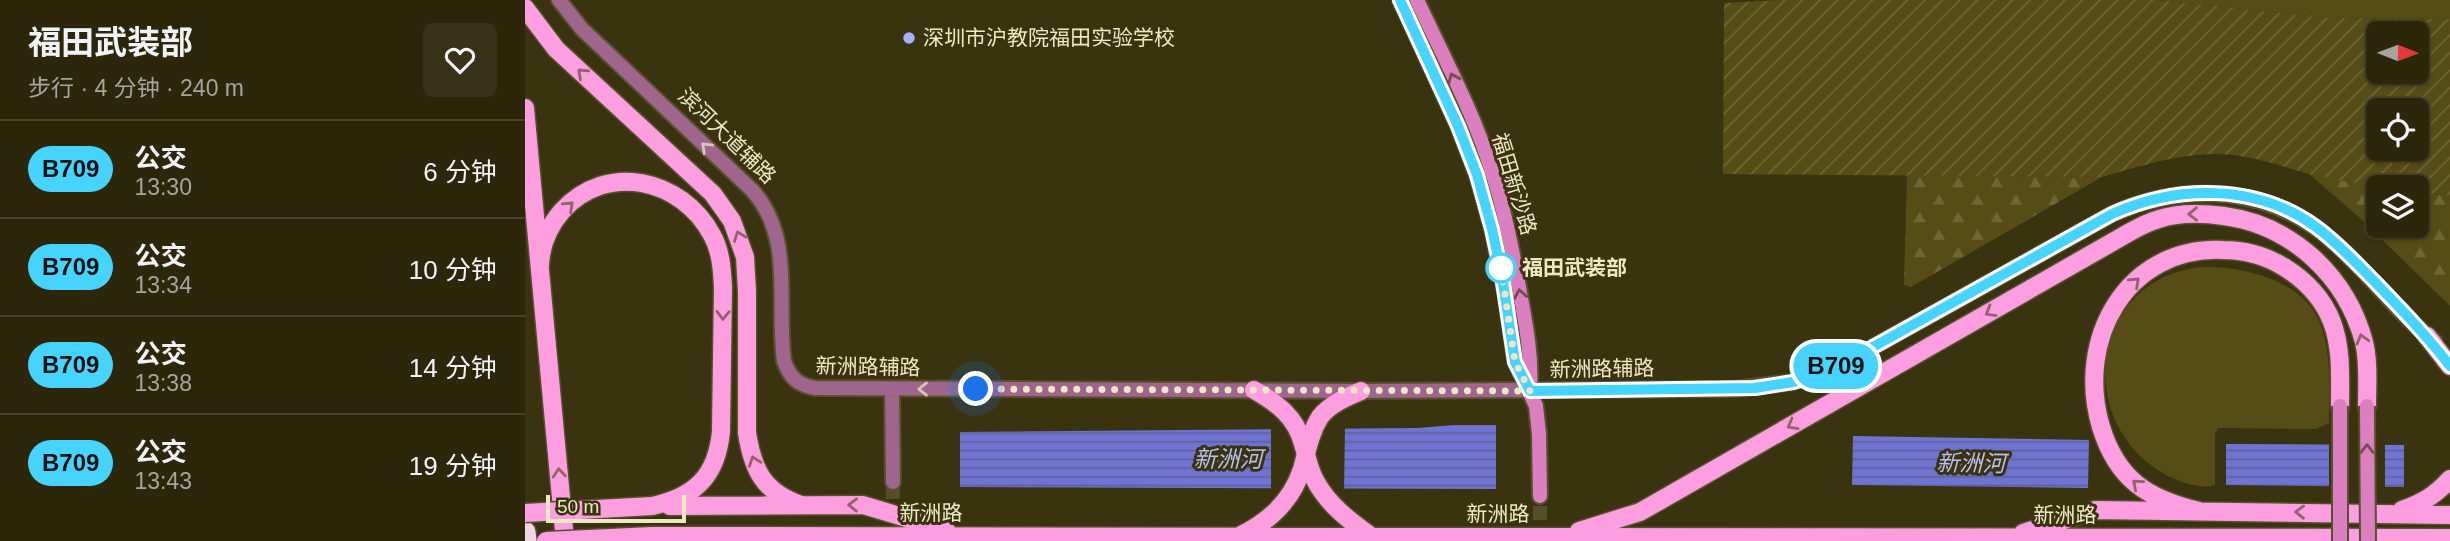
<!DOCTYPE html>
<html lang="zh">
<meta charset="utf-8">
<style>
:root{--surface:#2c260b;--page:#383219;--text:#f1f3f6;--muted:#a6a59d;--line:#48432c}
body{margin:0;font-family:Arial,"Noto Sans SC",sans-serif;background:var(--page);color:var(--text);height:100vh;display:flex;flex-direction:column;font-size:26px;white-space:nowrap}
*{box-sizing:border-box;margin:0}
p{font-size:23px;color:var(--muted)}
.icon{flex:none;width:38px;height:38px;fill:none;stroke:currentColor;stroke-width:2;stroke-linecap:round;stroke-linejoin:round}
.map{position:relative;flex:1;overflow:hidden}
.drawer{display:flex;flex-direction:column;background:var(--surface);width:525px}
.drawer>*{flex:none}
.badge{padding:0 14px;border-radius:23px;font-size:24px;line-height:46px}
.needle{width:46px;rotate:91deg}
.controls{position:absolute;left:1841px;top:21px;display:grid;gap:14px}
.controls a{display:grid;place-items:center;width:63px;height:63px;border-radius:10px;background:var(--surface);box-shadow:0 2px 5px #0004,0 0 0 2px var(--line);font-size:35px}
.scale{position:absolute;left:21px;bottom:18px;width:140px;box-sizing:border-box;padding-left:7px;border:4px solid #ede7c5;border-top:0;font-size:19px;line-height:24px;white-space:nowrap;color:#ede7c5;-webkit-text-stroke:5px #3a330f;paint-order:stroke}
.you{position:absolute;width:35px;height:35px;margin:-18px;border:5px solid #fff;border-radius:50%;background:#1a73e8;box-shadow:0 0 0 10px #1a73e833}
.map>.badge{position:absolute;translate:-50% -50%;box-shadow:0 0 0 4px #fff}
.round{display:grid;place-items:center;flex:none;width:74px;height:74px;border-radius:10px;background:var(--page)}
.summary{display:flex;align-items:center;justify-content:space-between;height:119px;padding:0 28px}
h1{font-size:33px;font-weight:700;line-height:52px}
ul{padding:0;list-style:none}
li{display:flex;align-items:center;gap:21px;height:98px;padding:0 28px;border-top:2px solid var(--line)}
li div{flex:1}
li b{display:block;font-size:26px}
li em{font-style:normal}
li .badge{min-width:77px;font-weight:700;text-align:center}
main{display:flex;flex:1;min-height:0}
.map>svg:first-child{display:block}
.grass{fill:#564c16}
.forest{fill:url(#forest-firs)}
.garden{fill:url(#garden-furrows);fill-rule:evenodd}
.water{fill:url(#water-rules)}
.pier{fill:#3a330f}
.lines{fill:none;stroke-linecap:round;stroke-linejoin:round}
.street-tunnel{stroke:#554e2a;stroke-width:14;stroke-dasharray:14 7;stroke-linecap:butt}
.secondary-tunnel{stroke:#554e2a;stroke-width:14;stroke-dasharray:14 7;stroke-linecap:butt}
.street-casing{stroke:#57502c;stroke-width:18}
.secondary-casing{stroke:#57502c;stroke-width:18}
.primary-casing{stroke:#57502c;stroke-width:21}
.highway-casing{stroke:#57502c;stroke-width:24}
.street{stroke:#9f658d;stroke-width:14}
.secondary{stroke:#db7fc0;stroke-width:14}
.primary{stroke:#fd9ee0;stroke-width:18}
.highway{stroke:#f2d5e8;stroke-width:21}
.secondary-bridge-casing{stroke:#57502c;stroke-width:18;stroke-linecap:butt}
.primary-bridge-casing{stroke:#57502c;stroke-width:21;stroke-linecap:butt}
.secondary-bridge{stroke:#db7fc0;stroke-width:14}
.primary-bridge{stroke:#fd9ee0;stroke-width:18}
.oneway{stroke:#92636d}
.oneway2{stroke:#724e4d}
.oneway3{stroke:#dac6b7}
.line-casing{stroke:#fff;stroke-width:16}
.line{stroke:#46d4ff;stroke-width:10}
.walk{stroke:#ede7c5;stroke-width:7;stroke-dasharray:0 12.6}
.poi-dot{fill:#a8b0fc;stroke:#3a330f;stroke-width:2.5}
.stop-dot{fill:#fff;stroke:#46d4ff;stroke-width:3.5}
.labels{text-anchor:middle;stroke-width:6;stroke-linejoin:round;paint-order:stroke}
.poi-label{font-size:21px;fill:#ede7c5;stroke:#3a330f;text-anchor:start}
.street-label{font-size:21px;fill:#ede7c5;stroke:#3a330f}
.stop-label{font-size:21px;font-weight:bold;fill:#ede7c5;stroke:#3a330f;text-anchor:start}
.water-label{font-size:23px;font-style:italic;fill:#b8bff0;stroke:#3a330f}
</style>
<main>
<section class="drawer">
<div class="summary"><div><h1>福田武装部</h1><p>步行 · 4 分钟 · 240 m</p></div><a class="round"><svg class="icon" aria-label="heart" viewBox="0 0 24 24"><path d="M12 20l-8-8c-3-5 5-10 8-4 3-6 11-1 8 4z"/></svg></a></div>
<ul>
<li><span class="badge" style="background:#46d4ff;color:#111">B709</span><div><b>公交</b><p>13:30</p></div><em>6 分钟</em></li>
<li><span class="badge" style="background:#46d4ff;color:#111">B709</span><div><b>公交</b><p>13:34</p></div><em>10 分钟</em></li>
<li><span class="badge" style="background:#46d4ff;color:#111">B709</span><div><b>公交</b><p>13:38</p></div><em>14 分钟</em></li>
<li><span class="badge" style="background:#46d4ff;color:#111">B709</span><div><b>公交</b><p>13:43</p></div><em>19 分钟</em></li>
</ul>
</section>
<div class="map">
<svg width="1925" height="541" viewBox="0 0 1925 541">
<defs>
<pattern id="forest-firs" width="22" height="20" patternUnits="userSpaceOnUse" patternTransform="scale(1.75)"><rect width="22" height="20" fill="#564c16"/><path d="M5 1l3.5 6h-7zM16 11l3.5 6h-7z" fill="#6f6636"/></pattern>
<pattern id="garden-furrows" width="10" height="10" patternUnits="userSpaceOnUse" patternTransform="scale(1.75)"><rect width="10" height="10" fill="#564c16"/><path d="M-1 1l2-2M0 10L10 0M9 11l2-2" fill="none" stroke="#6f6636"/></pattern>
<pattern id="water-rules" width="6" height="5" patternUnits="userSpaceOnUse" patternTransform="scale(1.75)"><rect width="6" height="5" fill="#6f74d4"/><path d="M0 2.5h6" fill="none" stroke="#5f6197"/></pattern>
</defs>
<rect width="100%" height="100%" fill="#3a330f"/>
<path class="grass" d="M 1634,0 L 1925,0 L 1925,19 L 1802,18 Z
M 1676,267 C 1719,266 1780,280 1796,326 C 1807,357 1804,391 1804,423 L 1791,429 L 1693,428 L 1690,434 L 1690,485 C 1676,490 1656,482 1643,476 C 1547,426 1564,279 1676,267 Z"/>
<path class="forest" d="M 1783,173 L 1861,187 L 1853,187 L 1853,226 L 1892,226 L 1892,192 L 1925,196 L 1925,306 L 1836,219 Z
M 1382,175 L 1577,177 L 1386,287 L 1379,285 Z"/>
<path class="garden" d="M 1254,0 L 1634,0 L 1802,18 L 1925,19 L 1925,196 L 1892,192 L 1892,187 C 1855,187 1816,182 1781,173 C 1756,166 1733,158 1708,155 C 1664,150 1620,165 1577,177 L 1198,174 L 1199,3 ZM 1853,33 L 1892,33 L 1892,72 L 1853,72 ZM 1853,110 L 1892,110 L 1892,149 L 1853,149 Z"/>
<path class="water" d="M 929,425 L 971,425 L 971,489 L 435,487 L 435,432 L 893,428 Z
M 1328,436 L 1564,440 L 1563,488 L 1327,485 Z
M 1701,444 L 1879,445 L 1879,487 L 1701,485 Z"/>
<path class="pier" d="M 746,426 L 820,426 L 819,492 L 746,492 Z
M 1804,441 L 1860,441 L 1860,490 L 1804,490 Z"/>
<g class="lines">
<path class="street-tunnel" d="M 367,541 L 368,482"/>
<path class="secondary-tunnel" d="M 1015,541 L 1015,496"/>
<g class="street-casing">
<path id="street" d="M 34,0 L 57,29 L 227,190 C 270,238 251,303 259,361 C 265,378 273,385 290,388 L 836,391 L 1210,389 L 1268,382 L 1288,376 L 1330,357 L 1587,214 C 1662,180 1748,187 1811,244 C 1845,274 1873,314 1910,342
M 367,389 L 368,482"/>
</g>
<g class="secondary-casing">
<path id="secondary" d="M 875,0 L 933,126 L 952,175 L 967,229 L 982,301 L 990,361 L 1011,406 L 1014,434 L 1015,496
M 892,0 C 918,56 949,113 967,172 C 980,211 988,252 995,293 C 1001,325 1007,356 1005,388"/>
</g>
<g class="primary-casing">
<path id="primary" d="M 0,8 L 31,49 L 188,194 L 207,221 L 220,257 L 222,291 L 222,433 C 228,471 239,492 276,505
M 0,108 L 40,541
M 15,265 C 16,244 23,227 37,211 C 82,161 157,179 187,235 C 196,251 197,269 198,287 L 196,431 C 192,476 170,497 127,506
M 1902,336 L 1925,366
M 729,390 C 752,403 771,417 778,444 C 782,457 784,469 790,480 C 803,505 825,521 847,537
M 145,506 L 338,505 L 421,530
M 1877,510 C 1897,503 1911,495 1925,479
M 1674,511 C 1622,499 1592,479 1576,427 C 1550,340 1601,246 1698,250 C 1719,250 1741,256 1759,267 C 1780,280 1798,299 1807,322 C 1817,349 1815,377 1815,406
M 1054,531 L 1115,512 L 1605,232 C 1614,227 1624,222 1634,219 C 1655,212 1677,213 1699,216 C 1766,225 1821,275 1839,342 C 1844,362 1842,385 1842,406
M 1498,533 L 1570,510 L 1925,515
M 716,535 C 745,521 767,500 777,469 C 782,451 785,433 795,417 C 805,404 822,397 836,391
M 127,536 L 1925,538"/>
</g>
<g class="highway-casing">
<path id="highway" d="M 0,532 L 1,541"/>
</g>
<use href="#street" class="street"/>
<use href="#secondary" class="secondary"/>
<use href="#primary" class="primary"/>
<use href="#highway" class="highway"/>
<g class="secondary-bridge-casing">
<path id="secondary-bridge" d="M 1842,406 L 1843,541
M 1815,541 L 1815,406"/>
</g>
<g class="primary-bridge-casing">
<path id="primary-bridge" d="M 0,513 L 127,506
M 21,541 L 127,536"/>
</g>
<use href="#secondary-bridge" class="secondary-bridge"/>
<use href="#primary-bridge" class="primary-bridge"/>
</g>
<defs><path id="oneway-chevron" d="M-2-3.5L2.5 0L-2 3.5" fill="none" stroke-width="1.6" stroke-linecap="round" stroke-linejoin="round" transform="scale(1.75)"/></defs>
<g class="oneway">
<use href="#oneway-chevron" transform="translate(57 73) rotate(-137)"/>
<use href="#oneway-chevron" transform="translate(44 206) rotate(-43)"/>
<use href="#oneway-chevron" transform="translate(1668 214) rotate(179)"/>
<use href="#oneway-chevron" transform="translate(214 236) rotate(-111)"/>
<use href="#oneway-chevron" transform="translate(1610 282) rotate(-43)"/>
<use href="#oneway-chevron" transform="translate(1465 312) rotate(150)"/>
<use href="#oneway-chevron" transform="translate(198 315) rotate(91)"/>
<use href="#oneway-chevron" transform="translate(1837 339) rotate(-106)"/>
<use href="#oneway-chevron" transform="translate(1267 425) rotate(150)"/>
<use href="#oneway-chevron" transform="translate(229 461) rotate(-109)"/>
<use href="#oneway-chevron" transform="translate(34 473) rotate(-95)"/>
<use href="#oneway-chevron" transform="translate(1612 484) rotate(-139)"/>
<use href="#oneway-chevron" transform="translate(328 505) rotate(-179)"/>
<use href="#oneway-chevron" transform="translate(1775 512) rotate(-179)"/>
</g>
<g class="oneway2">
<use href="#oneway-chevron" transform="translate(928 78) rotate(-114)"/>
<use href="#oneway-chevron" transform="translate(995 294) rotate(-100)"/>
<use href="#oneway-chevron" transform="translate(1842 449) rotate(-90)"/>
</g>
<g class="oneway3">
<use href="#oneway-chevron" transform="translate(181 147) rotate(-136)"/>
<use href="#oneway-chevron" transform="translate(398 389) rotate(-180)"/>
</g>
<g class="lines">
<g class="line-casing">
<path id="line" d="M 875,0 L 933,126 L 952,175 L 967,229 L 977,276 L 990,362 L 1005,391 L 1230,388 L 1268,382 L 1288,376 L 1330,357 L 1587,214 C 1651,185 1731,183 1791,227 C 1813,243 1831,263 1850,282 C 1876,309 1902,336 1925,366"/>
</g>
<use href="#line" class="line"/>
<path class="walk" d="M 451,389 L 1005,391 L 990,362 L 976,268"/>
</g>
<circle class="poi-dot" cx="384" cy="38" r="7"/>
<circle class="stop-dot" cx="976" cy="268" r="14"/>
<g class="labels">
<g class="poi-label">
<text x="398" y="45">深圳市沪教院福田实验学校</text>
</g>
<g class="street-label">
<text transform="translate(202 136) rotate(44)" y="7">滨河大道辅路</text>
<text transform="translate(989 184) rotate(73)" y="7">福田新沙路</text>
<text transform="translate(343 367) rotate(1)" y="7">新洲路辅路</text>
<text transform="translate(1077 369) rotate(-1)" y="7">新洲路辅路</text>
<text x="406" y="520">新洲路</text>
<text x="973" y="521">新洲路</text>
<text x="1540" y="522">新洲路</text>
</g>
<g class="stop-label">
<text x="997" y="275">福田武装部</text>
</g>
<g class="water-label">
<text x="703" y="467">新洲河</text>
<text transform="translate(1446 463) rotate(1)" y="8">新洲河</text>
</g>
</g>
</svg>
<div class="controls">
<a><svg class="needle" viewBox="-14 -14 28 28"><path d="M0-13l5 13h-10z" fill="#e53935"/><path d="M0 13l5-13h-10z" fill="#a6a59d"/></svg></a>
<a><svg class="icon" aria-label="locate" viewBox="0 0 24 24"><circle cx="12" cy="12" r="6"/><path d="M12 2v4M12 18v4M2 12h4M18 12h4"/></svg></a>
<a><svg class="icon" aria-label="layers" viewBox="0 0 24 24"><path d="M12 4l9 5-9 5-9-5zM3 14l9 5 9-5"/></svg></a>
</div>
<div class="scale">50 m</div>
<div class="you" style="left:451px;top:389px"></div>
<b class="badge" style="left:1311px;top:366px;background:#46d4ff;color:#111">B709</b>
</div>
</main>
